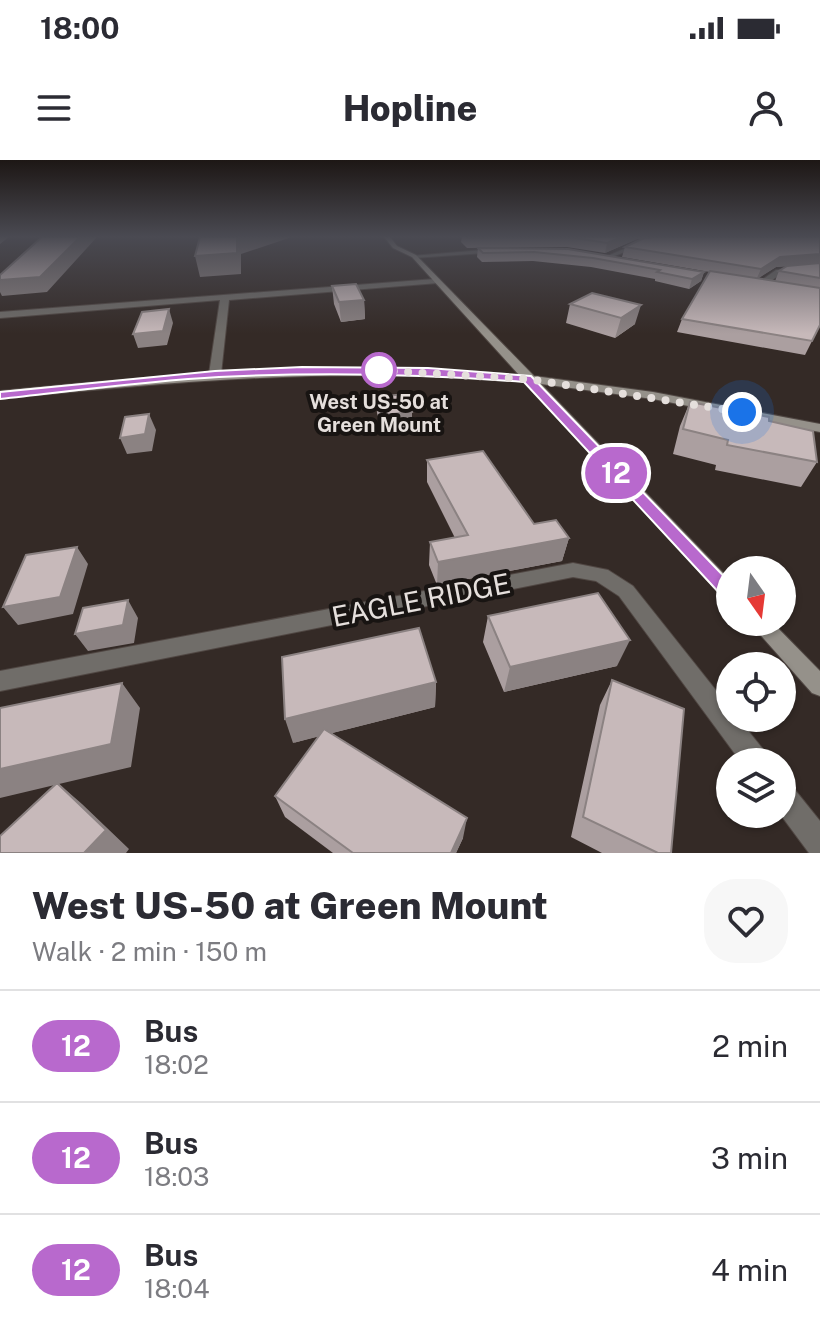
<!DOCTYPE html>
<meta charset="utf-8">
<style>
:root{--surface:#fff;--page:#f7f7f7;--text:#2b2b33;--muted:#7c7c81;--line:#e1e1e2}
body{margin:0;font-family:"Public Sans",sans-serif;background:var(--page);color:var(--text);height:100vh;display:flex;flex-direction:column;font-size:30px;white-space:nowrap}
*{box-sizing:border-box;margin:0}
p{font-size:26px;color:var(--muted)}
.icon{flex:none;width:44px;height:44px;fill:none;stroke:currentColor;stroke-width:2;stroke-linecap:round;stroke-linejoin:round}
.map{position:relative;height:693px;overflow:hidden}
.drawer{display:flex;flex-direction:column;background:var(--surface);flex:1}
.drawer>*{flex:none}
.badge{padding:0 16px;border-radius:26px;font-size:28px;line-height:52px}
.needle{width:52px;rotate:166deg}
.fabs{position:absolute;left:716px;top:396px;display:grid;gap:16px}
.fabs a{display:grid;place-items:center;width:80px;height:80px;border-radius:50%;background:var(--surface);box-shadow:0 2px 6px #0004;font-size:40px}
.you{position:absolute;width:40px;height:40px;margin:-20px;border:6px solid #fff;border-radius:50%;background:#1a73e8;box-shadow:0 0 0 12px #1a73e833}
.map>.badge{position:absolute;translate:-50% -50%;box-shadow:0 0 0 4px #fff}
.round{display:grid;place-items:center;flex:none;width:84px;height:84px;border-radius:32px;background:var(--page)}
.headline{display:flex;align-items:center;justify-content:space-between;height:136px;padding:0 32px}
h1{font-size:38px;font-weight:800;line-height:60px}
ul{padding:0;list-style:none}
li{display:flex;align-items:center;gap:24px;height:112px;padding:0 32px;border-top:2px solid var(--line)}
li div{flex:1}
li b{display:block;font-size:30px}
li em{font-style:normal}
li .badge{min-width:88px;font-weight:700;text-align:center}
.status{display:flex;justify-content:space-between;align-items:center;height:56px;padding:0 40px;background:var(--surface);direction:ltr}
.status svg{height:22px;fill:currentColor}
header{display:flex;justify-content:space-between;align-items:center;height:104px;padding:0 32px;background:var(--surface);font-size:36px;font-weight:800}
.map>svg:first-child{display:block}
.lines{fill:none;stroke-linecap:round;stroke-linejoin:round}
.street-casing{stroke:#504743;stroke-width:2}
.secondary-casing{stroke:#504743;stroke-width:2}
.street{fill:#706d69;fill-rule:evenodd}
.secondary{fill:#95918a;fill-rule:evenodd}
.wall{fill:#ab9fa0;fill-rule:evenodd}
.shaded-wall{fill:#8b8282}
.building{fill:#c7b9ba;stroke:#8b8282;stroke-width:2}
.line{fill:#b869cd;stroke:#fff;stroke-width:2}
.walk{stroke:#e5dfdc;stroke-width:8;stroke-dasharray:0 14.4}
.stop-dot{fill:#fff;stroke:#b869cd;stroke-width:4}
.labels{text-anchor:middle;stroke-width:8;stroke-linejoin:round;paint-order:stroke}
.far-stop-label{font-size:20px;font-weight:bold;fill:#e5dfdc;stroke:#181412}
.near-street-label{font-size:28px;fill:#e5dfdc;stroke:#181412}
</style>
<div class="status"><b>18:00</b><svg viewBox="0 0 49 12"><path d="M0 12V9h3v3zM5 12V6h3v6zM10 12V3h3v9zM15 12V0h3v12zM26 1h20v11H26zM47 4h2v5h-2z"/></svg></div>
<header><svg class="icon" aria-label="menu" viewBox="0 0 24 24"><path d="M4 6h16M4 12h16M4 18h16"/></svg>Hopline<svg class="icon" aria-label="person" viewBox="0 0 24 24"><circle cx="12" cy="8" r="4"/><path d="M4 21q1-7 8-7t8 7"/></svg></header>
<div class="map">
<svg width="820" height="693" viewBox="0 0 820 693">
<rect width="100%" height="100%" fill="#342a26"/>
<g class="lines">
<g class="street-casing">
<path id="street" d="M 641,82 L 646,83 L 610,98 L 605,97 Z
M 496,89 L 498,92 L 414,98 L 411,96 Z
M 820,106 L 820,110 L 781,114 L 762,127 L 755,125 L 776,110 Z
M 435,119 L 438,123 L 229,140 L 221,214 L 215,217 L 209,214 L 220,140 L 0,158 L 0,152 Z
M 573,403 L 608,410 L 633,426 L 730,548 L 730,558 L 738,558 L 766,593 L 770,602 L 741,602 L 619,436 L 596,421 L 573,417 L 0,531 L 0,511 Z
M 782,621 L 791,625 L 820,661 L 820,693 L 809,693 L 780,654 Z"/>
</g>
<g class="secondary-casing">
<path id="secondary" d="M 384,77 L 390,77 L 397,86 L 416,95 L 534,216 L 653,232 L 820,264 L 820,272 L 653,239 L 541,224 L 730,420 L 730,439 L 723,437 L 526,222 C 348,206 177,221 0,239 L 0,231 C 173,214 345,199 519,215 L 412,97 L 393,88 Z
M 749,462 L 772,462 L 820,511 L 820,536 L 812,533 Z"/>
</g>
<use href="#street" class="street"/>
<use href="#secondary" class="secondary"/>
</g>
<path class="wall" d="M 462,77 L 820,77 L 820,165 L 805,195 L 677,172 L 682,159 L 710,112 L 622,97 L 625,87 L 643,79 L 637,79 L 605,93 L 567,87 L 467,88 L 461,82 ZM 787,106 L 779,111 L 775,121 L 758,118 L 776,107 Z
M 478,88 L 568,89 L 704,112 L 701,121 L 689,129 L 655,121 L 655,119 L 591,107 L 533,101 L 482,102 L 477,97 Z
M 332,126 L 364,140 L 365,159 L 341,162 L 334,144 Z
M 592,133 L 635,164 L 615,178 L 566,163 L 570,144 Z
M 376,237 L 412,268 L 382,271 L 377,253 Z
M 690,242 L 769,261 L 817,302 L 801,327 L 715,310 L 716,305 L 673,294 L 680,266 Z
M 427,300 L 534,364 L 569,378 L 562,401 L 437,425 L 429,405 L 430,382 L 455,378 L 427,322 Z
M 488,456 L 617,506 L 504,532 L 483,482 Z
M 612,520 L 671,693 L 602,693 L 571,677 L 600,545 Z
M 436,522 L 435,547 L 332,573 L 463,678 L 456,693 L 333,693 L 285,657 L 275,636 L 319,576 L 293,583 Z"/>
<path class="shaded-wall" d="M 0,77 L 9,77 L 0,84 Z
M 80,77 L 97,77 L 47,132 L 2,136 L 0,132 L 0,120 Z
M 237,77 L 292,77 L 241,94 L 241,114 L 200,117 L 195,96 Z
M 622,77 L 664,77 L 637,79 L 605,93 L 607,83 Z
M 820,94 L 820,104 L 776,107 L 756,120 L 761,109 L 780,97 Z
M 704,112 L 701,121 L 689,129 L 692,119 Z
M 364,140 L 365,159 L 341,162 L 339,142 Z
M 641,145 L 635,164 L 615,178 L 621,158 Z
M 169,149 L 173,163 L 167,185 L 138,188 L 133,174 Z
M 412,252 L 412,268 L 382,271 L 382,255 Z
M 149,254 L 156,270 L 152,291 L 127,294 L 120,278 Z
M 569,378 L 562,401 L 437,425 L 438,402 Z
M 77,387 L 88,404 L 73,454 L 18,465 L 3,447 Z
M 128,440 L 138,458 L 134,483 L 88,491 L 75,474 Z
M 630,480 L 617,506 L 504,532 L 510,507 Z
M 436,522 L 435,547 L 293,583 L 285,559 Z
M 122,523 L 140,548 L 131,607 L 59,624 L 82,644 L 129,689 L 126,693 L 84,693 L 59,624 L 0,638 L 0,609 Z
M 467,658 L 463,678 L 456,693 L 451,693 Z"/>
<path class="building" d="M 42,77 L 80,77 L 40,117 L 0,120 L 0,115 Z
M 200,77 L 237,77 L 237,93 L 195,96 Z
M 466,77 L 622,77 L 607,83 L 569,77 L 468,78 Z
M 654,77 L 820,77 L 820,94 L 780,97 L 761,109 L 625,87 L 644,78 Z
M 478,88 L 568,89 L 704,112 L 692,119 L 657,112 L 660,110 L 593,98 L 534,92 L 483,93 Z
M 820,103 L 820,118 L 779,111 L 787,106 Z
M 710,111 L 820,128 L 820,165 L 812,181 L 682,159 Z
M 356,124 L 364,140 L 339,142 L 332,126 Z
M 592,133 L 641,145 L 621,158 L 570,144 Z
M 169,149 L 163,171 L 133,174 L 142,152 Z
M 405,234 L 412,252 L 382,255 L 376,237 Z
M 690,242 L 769,257 L 769,261 L 813,271 L 817,302 L 727,285 L 728,280 L 683,269 Z
M 149,254 L 145,274 L 120,278 L 125,257 Z
M 483,291 L 534,364 L 556,360 L 569,378 L 438,402 L 430,382 L 468,375 L 427,300 Z
M 77,387 L 60,437 L 3,447 L 26,395 Z
M 598,433 L 630,480 L 510,507 L 488,456 Z
M 128,440 L 123,465 L 75,474 L 83,448 Z
M 419,468 L 436,522 L 285,559 L 282,497 Z
M 612,520 L 684,549 L 671,693 L 658,693 L 583,657 Z
M 122,523 L 111,584 L 0,609 L 0,548 Z
M 324,569 L 467,658 L 451,693 L 353,693 L 275,636 Z
M 57,623 L 106,670 L 84,693 L 0,693 L 0,676 Z"/>
<linearGradient id="sky" x2="0" y2="1"><stop stop-color="#1d1715"/><stop offset="0.44" stop-color="#4a4a52"/><stop offset="1" stop-color="#4a4a52" stop-opacity="0"/></linearGradient>
<rect width="820" height="174" fill="url(#sky)"/>
<path class="line" d="M 302,207 L 428,208 L 531,216 L 739,432 L 730,439 L 723,437 L 524,222 C 422,214 321,212 219,217 C 146,221 73,231 0,239 L 0,232 L 215,211 Z"/>
<g class="lines">
<path class="walk" d="M 379,210 L 372,210 L 527,219 L 742,252"/>
</g>
<circle class="stop-dot" cx="379" cy="210" r="16"/>
<g class="labels">
<g class="far-stop-label">
<text x="379" y="249">West US-50 at<tspan x="379" dy="23">Green Mount</tspan></text>
</g>
<g class="near-street-label">
<text transform="translate(421 440) rotate(-11)" y="10">EAGLE RIDGE</text>
</g>
</g>
</svg>
<div class="fabs">
<a><svg class="needle" viewBox="-14 -14 28 28"><path d="M0-13l5 13h-10z" fill="#e53935"/><path d="M0 13l5-13h-10z" fill="#7c7c81"/></svg></a>
<a><svg class="icon" aria-label="locate" viewBox="0 0 24 24"><circle cx="12" cy="12" r="6"/><path d="M12 2v4M12 18v4M2 12h4M18 12h4"/></svg></a>
<a><svg class="icon" aria-label="layers" viewBox="0 0 24 24"><path d="M12 4l9 5-9 5-9-5zM3 14l9 5 9-5"/></svg></a>
</div>
<div class="you" style="left:742px;top:252px"></div>
<b class="badge" style="left:616px;top:313px;background:#b869cd;color:#fff">12</b>
</div>
<section class="drawer">
<div class="headline"><div><h1>West US-50 at Green Mount</h1><p>Walk · 2 min · 150 m</p></div><a class="round"><svg class="icon" aria-label="heart" viewBox="0 0 24 24"><path d="M12 20l-8-8c-3-5 5-10 8-4 3-6 11-1 8 4z"/></svg></a></div>
<ul>
<li><span class="badge" style="background:#b869cd;color:#fff">12</span><div><b>Bus</b><p>18:02</p></div><em>2 min</em></li>
<li><span class="badge" style="background:#b869cd;color:#fff">12</span><div><b>Bus</b><p>18:03</p></div><em>3 min</em></li>
<li><span class="badge" style="background:#b869cd;color:#fff">12</span><div><b>Bus</b><p>18:04</p></div><em>4 min</em></li>
</ul>
</section>
